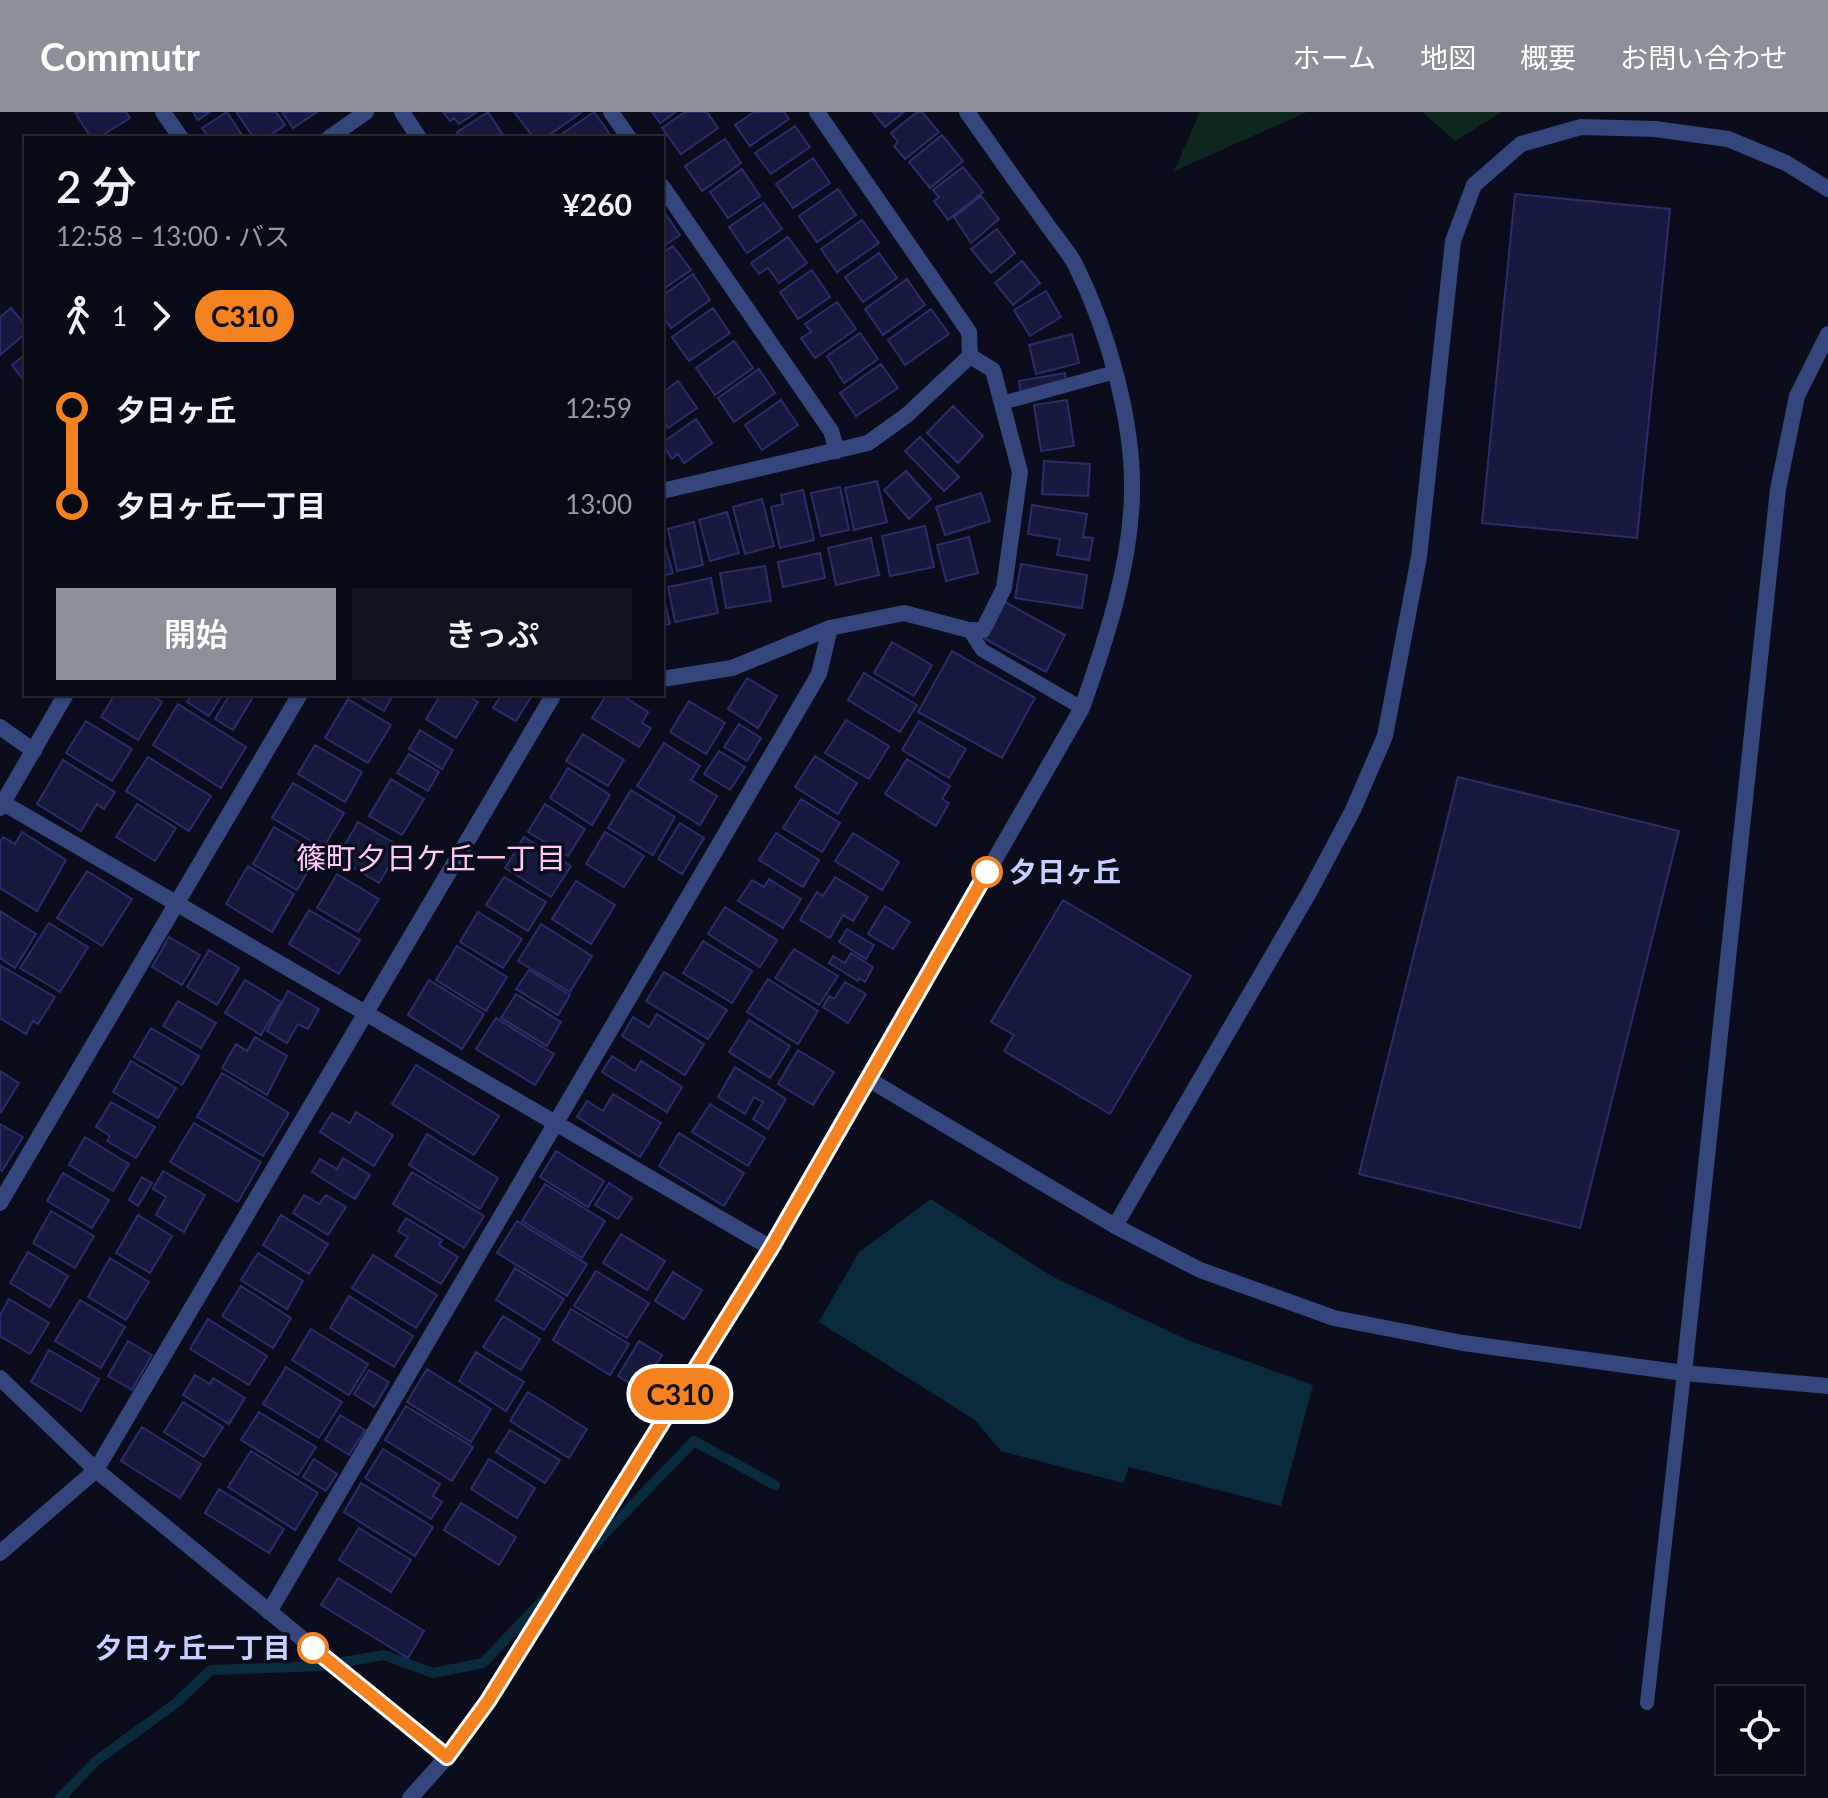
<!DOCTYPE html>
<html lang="ja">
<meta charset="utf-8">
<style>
:root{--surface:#080a16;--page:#11131f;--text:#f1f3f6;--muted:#989aa1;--line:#292b35;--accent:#8c9099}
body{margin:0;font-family:Lato,"Noto Sans JP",sans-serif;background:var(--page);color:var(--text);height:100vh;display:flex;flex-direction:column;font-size:30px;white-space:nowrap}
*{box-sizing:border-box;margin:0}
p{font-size:26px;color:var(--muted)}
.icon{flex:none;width:44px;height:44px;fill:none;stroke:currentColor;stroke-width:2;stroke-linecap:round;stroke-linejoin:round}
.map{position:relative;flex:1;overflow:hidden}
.side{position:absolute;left:24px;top:24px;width:640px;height:560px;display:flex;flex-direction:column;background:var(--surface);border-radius:0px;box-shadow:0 2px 6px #0004,0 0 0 2px var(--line)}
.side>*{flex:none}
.badge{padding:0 16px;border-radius:26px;font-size:28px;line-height:52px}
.controls{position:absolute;left:1716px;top:1574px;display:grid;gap:16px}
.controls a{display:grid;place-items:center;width:88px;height:88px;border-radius:0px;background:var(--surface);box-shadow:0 2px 6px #0004,0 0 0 2px var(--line);font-size:40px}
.map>.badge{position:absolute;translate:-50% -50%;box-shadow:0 0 0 4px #fff}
.legs{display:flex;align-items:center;gap:12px;height:88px;padding:0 32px;font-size:26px}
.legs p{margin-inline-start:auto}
.head{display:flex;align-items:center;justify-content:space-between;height:136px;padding:0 32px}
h1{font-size:44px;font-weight:600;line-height:60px}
.cta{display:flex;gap:16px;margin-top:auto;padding:16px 32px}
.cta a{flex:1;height:92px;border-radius:0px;background:var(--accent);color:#fff;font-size:32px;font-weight:600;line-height:92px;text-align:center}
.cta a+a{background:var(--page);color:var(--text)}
ul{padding:0 32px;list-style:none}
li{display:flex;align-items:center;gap:28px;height:96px;font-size:30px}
li i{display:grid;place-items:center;width:12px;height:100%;margin:0 10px;background:currentColor}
li i::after{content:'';width:20px;height:20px;margin:-10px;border:6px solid;border-radius:50%;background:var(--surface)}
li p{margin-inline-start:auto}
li:first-child i{background:linear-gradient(#0000 50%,currentColor 0)}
li:last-child i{background:linear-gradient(currentColor 50%,#0000 0)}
header{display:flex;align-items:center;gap:48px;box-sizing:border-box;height:112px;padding:0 40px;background:var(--accent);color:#fff}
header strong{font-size:38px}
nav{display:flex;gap:44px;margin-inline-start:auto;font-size:28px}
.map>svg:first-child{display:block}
.green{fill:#0e271f}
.water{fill:#0a2b3d}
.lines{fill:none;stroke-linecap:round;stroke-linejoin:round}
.stream{stroke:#0a2b3d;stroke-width:10}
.building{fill:#171a3e;stroke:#292e6a;stroke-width:2}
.service{stroke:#35467c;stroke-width:14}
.minor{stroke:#35467c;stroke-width:16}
.tertiary{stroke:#35467c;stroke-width:16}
.line-1-casing{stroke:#fff;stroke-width:18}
.line-1{stroke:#f58220;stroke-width:12}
.stop-1-dot{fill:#fff;stroke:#f58220;stroke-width:4}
.labels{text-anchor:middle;stroke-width:7;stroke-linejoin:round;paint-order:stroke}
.stop-label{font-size:28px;font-weight:bold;fill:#c7d0ff;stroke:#0b0d1d;text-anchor:start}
.neighbourhood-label{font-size:30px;fill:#ffc9fa;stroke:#0b0d1d}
</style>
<header>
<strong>Commutr</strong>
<nav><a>ホーム</a><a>地図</a><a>概要</a><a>お問い合わせ</a></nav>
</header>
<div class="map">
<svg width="1828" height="1686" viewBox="0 0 1828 1686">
<rect width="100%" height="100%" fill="#0b0d1d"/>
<path class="green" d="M 1200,0 L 1307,0 L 1174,59 Z
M 1422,0 L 1502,0 L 1455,29 Z"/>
<path class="water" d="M 931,1087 L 1053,1165 L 1190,1229 L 1313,1273 L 1281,1394 L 1129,1355 L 1123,1371 L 1001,1339 L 975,1308 L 819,1210 L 859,1140 Z"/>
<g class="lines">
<path class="stream" d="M 590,1437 L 694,1329 L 775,1373
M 60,1686 L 96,1649 L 176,1591 L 211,1558 L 322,1554 L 384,1543 L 433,1561 L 483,1551 L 547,1484"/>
</g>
<path class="building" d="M 75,0 L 126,0 L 130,6 L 98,26 L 91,26 Z
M 193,0 L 210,0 L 198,8 Z
M 227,0 L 244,26 L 209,26 L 202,16 Z
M 236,0 L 276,0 L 285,13 L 266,26 L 254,26 Z
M 282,0 L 317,0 L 293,16 Z
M 443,0 L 477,0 L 459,12 L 454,6 L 450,9 Z
M 488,0 L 505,26 L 460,26 L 457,20 Z
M 514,0 L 582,0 L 545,26 L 534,26 Z
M 594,0 L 612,25 L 556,26 Z
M 652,0 L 676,0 L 660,11 Z
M 685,0 L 707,0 L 718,16 L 681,42 L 662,16 Z
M 754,0 L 784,0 L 789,7 L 750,34 L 735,13 Z
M 873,0 L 904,0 L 885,15 Z
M 917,0 L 922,0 L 939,20 L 905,47 L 894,34 L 898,30 L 891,21 Z
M 795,14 L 810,35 L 771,62 L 755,41 Z
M 942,23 L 963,49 L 930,76 L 909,50 Z
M 725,27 L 741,51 L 702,79 L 685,54 Z
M 813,46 L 830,71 L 793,96 L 776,72 Z
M 963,55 L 983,80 L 948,108 L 934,89 L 939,85 L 933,78 Z
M 742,57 L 760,84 L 728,106 L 710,80 Z
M 838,77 L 856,103 L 817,130 L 799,104 Z
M 1515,82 L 1670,97 L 1637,426 L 1482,411 Z
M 981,84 L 999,107 L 971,131 L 954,105 Z
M 764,91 L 782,117 L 747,141 L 729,115 Z
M 662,97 L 680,123 L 662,135 Z
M 862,108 L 879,131 L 837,160 L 821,137 Z
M 997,117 L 1015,141 L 991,161 L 971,137 Z
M 788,125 L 807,151 L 779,171 L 768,156 L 759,162 L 751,151 Z
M 673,134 L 691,158 L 662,178 L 662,141 Z
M 879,141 L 897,166 L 863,190 L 845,165 Z
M 1022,149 L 1040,171 L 1013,193 L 995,171 Z
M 812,158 L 830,185 L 798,207 L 780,180 Z
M 693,162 L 710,188 L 671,216 L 662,203 L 662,184 Z
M 907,167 L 925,193 L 883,223 L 865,197 Z
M 1046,179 L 1061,205 L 1030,224 L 1014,198 Z
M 837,190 L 856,217 L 815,246 L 801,226 L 811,220 L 805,212 Z
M 11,196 L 26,214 L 26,221 L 0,243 L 0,205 Z
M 713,196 L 730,221 L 689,249 L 672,225 Z
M 931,197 L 949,222 L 905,253 L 888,228 Z
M 860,221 L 878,247 L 844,271 L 827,244 Z
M 1072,222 L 1079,251 L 1036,262 L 1029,233 Z
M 734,229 L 753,256 L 715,283 L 696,256 Z
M 26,242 L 26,271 L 12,253 Z
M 881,252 L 898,276 L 856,304 L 840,281 Z
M 759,257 L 775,281 L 734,310 L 718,286 Z
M 1065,261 L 1068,279 L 1022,287 L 1019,269 Z
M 678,269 L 697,296 L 668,316 L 662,307 L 662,281 Z
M 781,288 L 798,313 L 762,338 L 745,313 Z
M 1067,288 L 1074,334 L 1041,339 L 1034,293 Z
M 953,294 L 983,324 L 958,351 L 927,321 Z
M 696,307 L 712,331 L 684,351 L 678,342 L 672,347 L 662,331 Z
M 920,325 L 959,365 L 944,379 L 905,339 Z
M 1044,349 L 1090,352 L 1088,384 L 1042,382 Z
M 906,359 L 931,387 L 909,407 L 884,378 Z
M 877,369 L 887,410 L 854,418 L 845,376 Z
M 840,375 L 849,418 L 821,424 L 811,381 Z
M 803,378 L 814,428 L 780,436 L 771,395 L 783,392 L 781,383 Z
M 981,381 L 990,409 L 945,423 L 936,395 Z
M 762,387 L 774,434 L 745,442 L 733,395 Z
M 1032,393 L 1087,402 L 1083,425 L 1093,426 L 1089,448 L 1057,443 L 1060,427 L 1028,422 Z
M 727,400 L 739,441 L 710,449 L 699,408 Z
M 694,410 L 703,453 L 677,459 L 668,417 Z
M 925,414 L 934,455 L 890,464 L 882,424 Z
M 662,424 L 673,461 L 662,464 Z
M 969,425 L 978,461 L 946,469 L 937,433 Z
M 871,426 L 879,463 L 836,473 L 828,436 Z
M 820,441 L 825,466 L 783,475 L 778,450 Z
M 1021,452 L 1087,463 L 1082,496 L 1015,486 Z
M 765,454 L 771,489 L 726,496 L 720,461 Z
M 711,466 L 718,501 L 675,510 L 668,475 Z
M 662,480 L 670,512 L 662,514 Z
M 1005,490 L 1065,523 L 1046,560 L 985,527 Z
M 892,530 L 932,553 L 914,584 L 874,561 Z
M 952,539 L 1035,586 L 1002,646 L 918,600 Z
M 864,561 L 917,593 L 900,620 L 848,588 Z
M 747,566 L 777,584 L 758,616 L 728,597 Z
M 115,582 L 149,582 L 162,590 L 138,628 L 101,605 Z
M 192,582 L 223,582 L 209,604 L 187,590 Z
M 230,582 L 248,582 L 253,585 L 233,618 L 215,607 Z
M 355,582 L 394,582 L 384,599 Z
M 441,582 L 465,582 L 478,590 L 456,626 L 426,607 Z
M 502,582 L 533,582 L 516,609 L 493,596 Z
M 607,582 L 620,582 L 648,600 L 642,611 L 651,616 L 639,635 L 592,606 Z
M 348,587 L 391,613 L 368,651 L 325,626 Z
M 689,589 L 725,611 L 706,642 L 670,620 Z
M 178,592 L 246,635 L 221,676 L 153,633 Z
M 846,608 L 889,634 L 869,667 L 825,641 Z
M 86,609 L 132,637 L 112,669 L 66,641 Z
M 919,609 L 966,637 L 949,666 L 902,638 Z
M 739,612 L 761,626 L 747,649 L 724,635 Z
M 420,618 L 453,638 L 442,657 L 409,637 Z
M 583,622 L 624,648 L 608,674 L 566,649 Z
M 664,631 L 700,654 L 691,668 L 717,684 L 700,713 L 637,674 Z
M 315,633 L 362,660 L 345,690 L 298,662 Z
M 719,639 L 745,655 L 730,678 L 704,662 Z
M 409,642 L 439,660 L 428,679 L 397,661 Z
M 815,644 L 857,671 L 838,702 L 795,675 Z
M 148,645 L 211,684 L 189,719 L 126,679 Z
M 907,647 L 950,674 L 942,687 L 949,691 L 936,714 L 885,682 Z
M 63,648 L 115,680 L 104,697 L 97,692 L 81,719 L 37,692 Z
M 568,656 L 610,683 L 592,713 L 550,686 Z
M 1458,665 L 1679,719 L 1580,1116 L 1359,1062 Z
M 391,667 L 424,687 L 402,723 L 369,704 Z
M 293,671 L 344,701 L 323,736 L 272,706 Z
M 631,678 L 675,705 L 653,743 L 608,716 Z
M 801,687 L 840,711 L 822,740 L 783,716 Z
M 137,692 L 176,716 L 155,749 L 116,725 Z
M 545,692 L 585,717 L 568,744 L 528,720 Z
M 358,710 L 401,735 L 379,771 L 337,746 Z
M 680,711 L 704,726 L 682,762 L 658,747 Z
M 274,715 L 318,741 L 297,778 L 253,752 Z
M 22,720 L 66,748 L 37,799 L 0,776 L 0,730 L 3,725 L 15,732 Z
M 605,720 L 644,744 L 624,775 L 586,752 Z
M 776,721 L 819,748 L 803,775 L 759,748 Z
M 853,721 L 899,750 L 882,778 L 835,749 Z
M 524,725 L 571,754 L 551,785 L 505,756 Z
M 248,754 L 294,782 L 272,820 L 226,792 Z
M 87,759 L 132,787 L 102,834 L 57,806 Z
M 337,762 L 379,787 L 358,820 L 317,796 Z
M 504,765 L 546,790 L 528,819 L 486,793 Z
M 835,765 L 868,785 L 853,809 L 843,803 L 830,826 L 800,808 L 817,780 L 823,784 Z
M 769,767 L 801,787 L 783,816 L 738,789 L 752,768 L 764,775 Z
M 576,769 L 615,793 L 591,832 L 552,807 Z
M 1063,788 L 1191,864 L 1110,1002 L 1004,939 L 1014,923 L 991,910 Z
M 885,794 L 910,810 L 893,837 L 868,822 Z
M 725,795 L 777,828 L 760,855 L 708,822 Z
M 309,798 L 360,828 L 339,862 L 289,832 Z
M 0,799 L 36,822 L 15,856 L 0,846 Z
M 478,800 L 522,827 L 503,856 L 460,830 Z
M 49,811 L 88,835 L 60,880 L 20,856 Z
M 541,812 L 592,844 L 570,880 L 518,849 Z
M 847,817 L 874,833 L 866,847 L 839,830 Z
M 169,825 L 200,843 L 182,873 L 152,855 Z
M 703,829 L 752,859 L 732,891 L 683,861 Z
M 457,834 L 507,865 L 486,899 L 436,868 Z
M 794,837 L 838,864 L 819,893 L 775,866 Z
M 209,838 L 239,856 L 217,893 L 187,875 Z
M 851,841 L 873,855 L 865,870 L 859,866 L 858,869 L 829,851 L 833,844 L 845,851 Z
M 0,853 L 55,885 L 38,912 L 33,909 L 26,922 L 0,906 Z
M 529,858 L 570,883 L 558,903 L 516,877 Z
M 664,860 L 727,898 L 708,927 L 646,889 Z
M 768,867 L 818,899 L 798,932 L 747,900 Z
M 245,868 L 281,890 L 261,923 L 225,901 Z
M 429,868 L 484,902 L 462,937 L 408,903 Z
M 845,870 L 866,882 L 848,911 L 823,895 L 829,884 L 834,887 Z
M 288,879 L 319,897 L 308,917 L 298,912 L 287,931 L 267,919 Z
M 516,882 L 561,910 L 547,934 L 501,906 Z
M 178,889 L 216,911 L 201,936 L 163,914 Z
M 657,902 L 704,932 L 685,963 L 622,924 L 633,905 L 649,915 Z
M 496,906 L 554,942 L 535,973 L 476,937 Z
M 749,908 L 790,934 L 770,966 L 729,940 Z
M 151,916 L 199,944 L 182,973 L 134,945 Z
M 255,925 L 287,944 L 267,983 L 222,956 L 236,932 L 247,939 Z
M 798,938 L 834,960 L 813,993 L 778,972 Z
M 612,944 L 635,959 L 641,949 L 682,975 L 667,1000 L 602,960 Z
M 131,949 L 176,976 L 158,1006 L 113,980 Z
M 416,953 L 499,1004 L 474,1043 L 392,992 Z
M 735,955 L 786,987 L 768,1017 L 753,1007 L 763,990 L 754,985 L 745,1002 L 718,985 Z
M 0,959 L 19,971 L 1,1000 L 0,1000 Z
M 222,961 L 289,1001 L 263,1044 L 197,1005 Z
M 613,982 L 661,1011 L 640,1045 L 577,1005 L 587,989 L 603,999 Z
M 111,990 L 155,1015 L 136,1046 L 107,1029 L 110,1024 L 96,1015 Z
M 710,992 L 765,1026 L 748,1054 L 692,1020 Z
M 356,1000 L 393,1023 L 374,1054 L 320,1020 L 332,1001 L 350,1011 Z
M 194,1011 L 261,1050 L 238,1090 L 170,1050 Z
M 0,1012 L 23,1025 L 2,1059 L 0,1058 Z
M 679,1021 L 744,1061 L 724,1094 L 659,1054 Z
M 427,1022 L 498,1066 L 480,1097 L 409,1053 Z
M 85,1025 L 129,1052 L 113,1079 L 69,1053 Z
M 556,1039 L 604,1069 L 588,1095 L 540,1065 Z
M 343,1046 L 370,1063 L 355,1087 L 312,1060 L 320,1047 L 337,1057 Z
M 163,1059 L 205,1083 L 184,1120 L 156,1103 L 166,1085 L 153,1077 Z
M 412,1060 L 484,1104 L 464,1136 L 393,1092 Z
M 63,1061 L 109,1088 L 92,1116 L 47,1089 Z
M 142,1065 L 152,1071 L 138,1094 L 129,1088 Z
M 609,1071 L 632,1086 L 618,1107 L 595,1093 Z
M 545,1072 L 605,1109 L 582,1146 L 522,1109 Z
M 304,1083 L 319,1092 L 326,1083 L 346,1095 L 328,1123 L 293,1101 Z
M 51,1099 L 94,1124 L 75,1156 L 33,1131 Z
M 138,1103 L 172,1124 L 150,1161 L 116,1141 Z
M 281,1103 L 328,1132 L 309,1162 L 263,1133 Z
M 406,1106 L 442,1128 L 439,1133 L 458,1145 L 441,1172 L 395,1144 L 408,1125 L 398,1119 Z
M 517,1109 L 587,1152 L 567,1184 L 497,1141 Z
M 621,1122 L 665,1149 L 647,1178 L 603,1151 Z
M 28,1140 L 68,1164 L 50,1195 L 10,1171 Z
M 258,1141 L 303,1169 L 287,1197 L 241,1168 Z
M 373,1143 L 437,1183 L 416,1216 L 352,1176 Z
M 110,1146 L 149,1170 L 126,1208 L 88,1185 Z
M 515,1156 L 564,1187 L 544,1218 L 496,1188 Z
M 596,1159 L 649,1191 L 627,1226 L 574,1194 Z
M 673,1160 L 702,1178 L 684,1207 L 655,1189 Z
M 241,1174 L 291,1206 L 273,1236 L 222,1204 Z
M 349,1184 L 413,1224 L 394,1255 L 330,1216 Z
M 9,1187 L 49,1211 L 30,1242 L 0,1224 L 0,1203 Z
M 80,1188 L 125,1215 L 101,1256 L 55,1229 Z
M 571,1197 L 629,1232 L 610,1263 L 553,1228 Z
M 503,1204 L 540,1227 L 521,1258 L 483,1235 Z
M 208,1207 L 267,1244 L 249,1273 L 190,1237 Z
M 311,1217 L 368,1252 L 349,1283 L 292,1248 Z
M 128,1229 L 152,1243 L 132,1278 L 108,1264 Z
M 639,1229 L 662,1243 L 640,1278 L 618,1264 Z
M 49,1238 L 99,1267 L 81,1299 L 31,1270 Z
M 476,1240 L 524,1270 L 506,1299 L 459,1269 Z
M 286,1255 L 342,1290 L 319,1326 L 263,1292 Z
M 427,1257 L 491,1297 L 471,1330 L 407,1290 Z
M 369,1258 L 389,1270 L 374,1295 L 354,1282 Z
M 195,1263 L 210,1272 L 213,1266 L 245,1286 L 229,1312 L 183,1283 Z
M 528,1280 L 587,1317 L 569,1346 L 510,1309 Z
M 183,1290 L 223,1315 L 204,1345 L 164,1320 Z
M 406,1294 L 473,1335 L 452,1369 L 385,1328 Z
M 259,1300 L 316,1335 L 298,1363 L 241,1328 Z
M 340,1303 L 365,1318 L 349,1343 L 325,1328 Z
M 142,1315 L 201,1352 L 180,1386 L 121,1349 Z
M 510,1318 L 560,1348 L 545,1371 L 496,1340 Z
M 383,1337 L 440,1372 L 433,1384 L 442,1390 L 431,1407 L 365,1366 Z
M 251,1339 L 318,1381 L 295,1418 L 228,1375 Z
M 314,1347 L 337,1362 L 326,1379 L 303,1365 Z
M 489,1347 L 535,1376 L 517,1406 L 471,1377 Z
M 361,1371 L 433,1415 L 415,1444 L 344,1400 Z
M 219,1377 L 284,1417 L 269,1441 L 205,1401 Z
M 461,1391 L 516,1425 L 499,1453 L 444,1418 Z
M 359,1416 L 411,1448 L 391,1480 L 339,1448 Z
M 338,1466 L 424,1519 L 408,1546 L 321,1493 Z"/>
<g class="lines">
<path class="service" d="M 1002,291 L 1115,260
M 969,518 L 982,538 L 1082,596
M 1647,1591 L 1684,1261"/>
<path class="minor" d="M 163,0 L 181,26
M 402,0 L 419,26
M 611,0 L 629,26
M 329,26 L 366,0
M 662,74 L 831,319 L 837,339
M 662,379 L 868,331 L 907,303 L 970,244 L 969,220 L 817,0
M 662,567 L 732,556 L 830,516 L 904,501 L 969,518 L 983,518 L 1004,476 L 1020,360 L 993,258 L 970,244
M 0,615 L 34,639
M 3,691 L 771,1136
M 0,696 L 66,582
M 0,1091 L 300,582
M 0,1266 L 96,1358 L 447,1645
M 0,1441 L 96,1358 L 554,582
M 269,1500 L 819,562 L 830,516"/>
<path class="tertiary" d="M 868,967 L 1115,1114 L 1200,1158 L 1334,1206 L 1463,1231 L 1684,1261 L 1828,1274
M 1115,1114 L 1310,779 L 1353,698 L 1385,624 L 1419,445 L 1453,129 L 1474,73 L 1521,32 L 1581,15 L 1655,17 L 1728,27 L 1786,51 L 1828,77
M 1684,1261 L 1778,377 L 1797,284 L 1828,222
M 410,1686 L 447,1645 L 488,1589 L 771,1136 L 1082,596 C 1106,528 1130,456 1132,383 C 1134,310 1108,219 1076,154 C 1067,137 1052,121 1041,104 C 1016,70 992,35 967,0"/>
</g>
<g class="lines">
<g class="line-1-casing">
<path id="line-1" d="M 313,1536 L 447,1645 L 488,1589 L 771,1136 L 987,760"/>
</g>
<use href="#line-1" class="line-1"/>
</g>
<g class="stop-1-dot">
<circle cx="987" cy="760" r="14"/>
<circle cx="313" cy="1536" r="14"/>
</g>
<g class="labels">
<g class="stop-label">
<text x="1009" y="770">夕日ヶ丘</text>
<text x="291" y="1546" text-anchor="end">夕日ヶ丘一丁目</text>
</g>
<g class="neighbourhood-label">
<text x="431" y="757">篠町夕日ケ丘一丁目</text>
</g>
</g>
</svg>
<div class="controls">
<a><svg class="icon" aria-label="locate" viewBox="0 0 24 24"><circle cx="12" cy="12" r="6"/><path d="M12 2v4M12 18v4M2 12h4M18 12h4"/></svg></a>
</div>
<b class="badge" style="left:680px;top:1282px;background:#f58220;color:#111">C310</b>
<section class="side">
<div class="head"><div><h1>2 分</h1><p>12:58 – 13:00 · バス</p></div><b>¥260</b></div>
<div class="legs"><svg class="icon" aria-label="walk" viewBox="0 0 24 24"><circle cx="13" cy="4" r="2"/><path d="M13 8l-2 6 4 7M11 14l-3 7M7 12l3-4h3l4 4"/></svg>1<svg class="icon" aria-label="forward" viewBox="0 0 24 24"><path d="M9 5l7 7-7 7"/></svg><b class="badge" style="background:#f58220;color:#111">C310</b></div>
<ul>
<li><i style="color:#f58220"></i><b>夕日ヶ丘</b><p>12:59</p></li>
<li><i style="color:#f58220"></i><b>夕日ヶ丘一丁目</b><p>13:00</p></li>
</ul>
<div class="cta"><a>開始</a><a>きっぷ</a></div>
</section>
</div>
